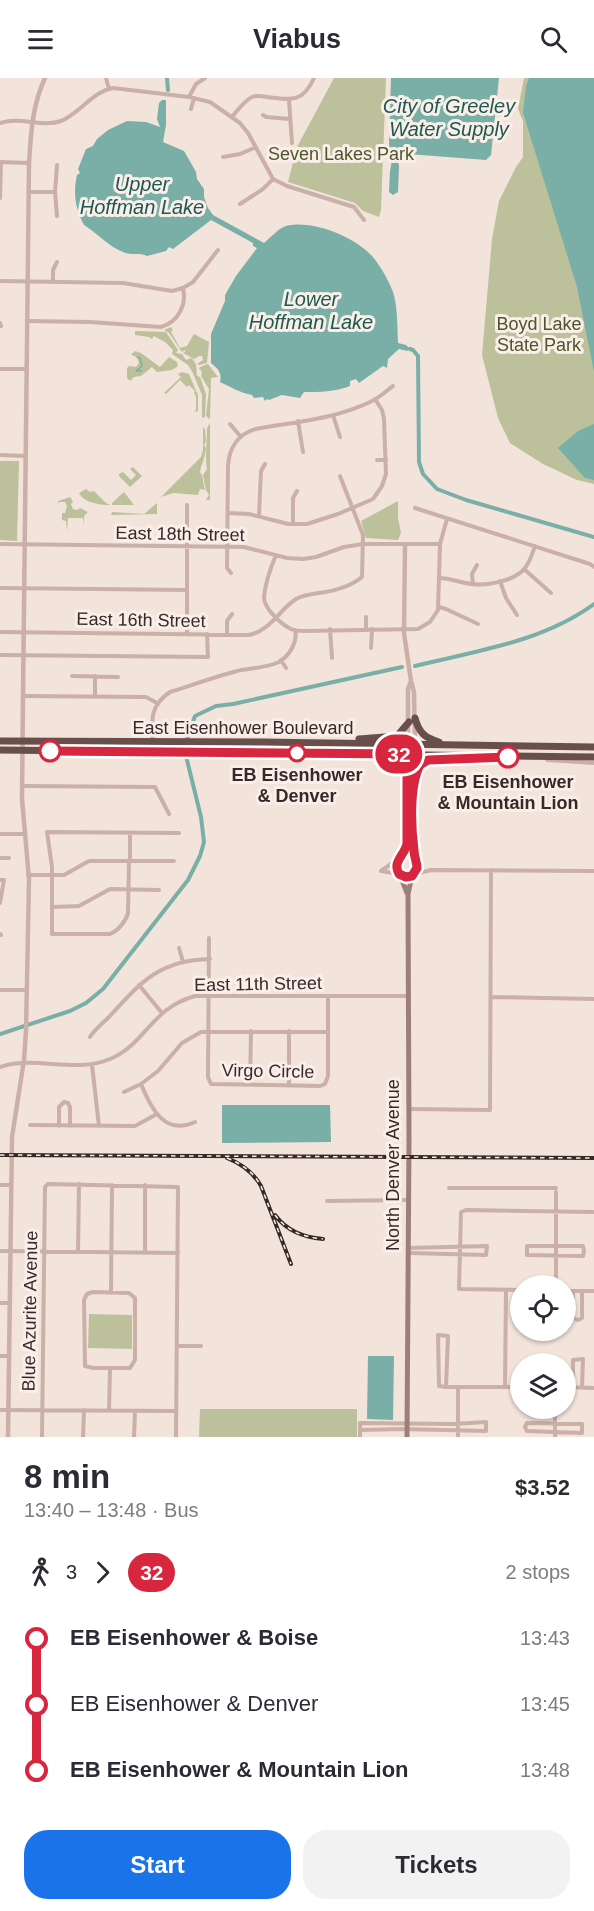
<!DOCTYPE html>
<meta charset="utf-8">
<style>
:root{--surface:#fff;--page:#f2f2f3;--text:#2b2b33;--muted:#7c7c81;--accent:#1a73e8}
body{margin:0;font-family:Arial,sans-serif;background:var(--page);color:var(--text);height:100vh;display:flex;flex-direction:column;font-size:22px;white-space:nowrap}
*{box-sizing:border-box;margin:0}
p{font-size:20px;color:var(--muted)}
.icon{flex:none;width:33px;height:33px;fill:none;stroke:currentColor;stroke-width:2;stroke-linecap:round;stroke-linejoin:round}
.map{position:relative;height:1359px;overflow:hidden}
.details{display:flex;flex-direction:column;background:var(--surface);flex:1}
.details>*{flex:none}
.badge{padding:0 12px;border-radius:20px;font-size:21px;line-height:39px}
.buttons{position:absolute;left:510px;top:1197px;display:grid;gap:12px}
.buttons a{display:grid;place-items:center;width:66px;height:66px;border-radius:50%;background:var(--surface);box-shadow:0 2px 4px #0004;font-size:30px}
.map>.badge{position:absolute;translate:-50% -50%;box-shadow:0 0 0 3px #fff}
.legs{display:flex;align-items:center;gap:9px;height:66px;padding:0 24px;font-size:20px}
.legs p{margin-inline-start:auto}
.overview{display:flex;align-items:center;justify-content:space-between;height:102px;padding:0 24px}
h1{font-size:33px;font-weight:600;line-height:45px}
.cta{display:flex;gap:12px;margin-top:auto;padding:12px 24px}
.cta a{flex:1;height:69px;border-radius:24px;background:var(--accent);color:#fff;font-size:24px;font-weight:600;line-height:69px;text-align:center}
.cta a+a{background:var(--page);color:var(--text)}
ul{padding:0 24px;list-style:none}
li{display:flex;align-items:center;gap:21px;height:66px;font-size:22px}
li i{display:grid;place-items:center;width:9px;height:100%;margin:0 8px;background:currentColor}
li i::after{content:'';width:15px;height:15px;margin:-8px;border:4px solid;border-radius:50%;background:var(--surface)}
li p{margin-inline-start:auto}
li:first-child i{background:linear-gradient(#0000 50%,currentColor 0)}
li:last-child i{background:linear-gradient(currentColor 50%,#0000 0)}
header{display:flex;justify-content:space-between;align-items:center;height:78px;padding:0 24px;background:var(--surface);font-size:27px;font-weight:600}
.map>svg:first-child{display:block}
.green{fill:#bcc19b}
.water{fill:#7aafa7}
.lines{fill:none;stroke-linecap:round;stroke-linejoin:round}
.stream{stroke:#7aafa7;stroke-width:1.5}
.canal{stroke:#7aafa7;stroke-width:4}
.minor{stroke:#cab0a7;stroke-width:4}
.tertiary{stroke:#cab0a7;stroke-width:4.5}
.secondary{stroke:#9e7f78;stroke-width:5}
.trunk{stroke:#684f4c;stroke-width:7}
.rail-casing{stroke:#372928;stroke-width:4}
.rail{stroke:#faeee8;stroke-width:1.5;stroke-dasharray:4.5;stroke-linecap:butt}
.line-1-casing{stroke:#fff;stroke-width:14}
.line-1{stroke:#d7263d;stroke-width:9}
.stop-1-dot{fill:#fff;stroke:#d7263d;stroke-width:3}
.labels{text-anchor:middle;stroke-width:6;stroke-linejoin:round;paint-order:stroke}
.park-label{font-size:18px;fill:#4e552b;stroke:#faeee8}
.street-label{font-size:18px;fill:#372928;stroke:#faeee8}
.stop-label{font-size:18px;font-weight:bold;fill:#372928;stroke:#faeee8}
.water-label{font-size:20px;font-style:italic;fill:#1d5851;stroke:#faeee8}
</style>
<header><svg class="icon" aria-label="menu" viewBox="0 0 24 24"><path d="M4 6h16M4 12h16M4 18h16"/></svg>Viabus<svg class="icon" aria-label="search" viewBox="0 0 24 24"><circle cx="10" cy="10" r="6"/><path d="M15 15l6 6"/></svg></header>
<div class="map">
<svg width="594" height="1359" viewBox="0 0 594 1359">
<rect width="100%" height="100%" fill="#f2e3db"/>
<path class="green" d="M 334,0 L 386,0 L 381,132 L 379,139 L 363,133 L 355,125 L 288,104 L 297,69 Z
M 524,0 L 594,0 L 594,406 L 577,402 L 543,386 L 510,365 L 498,340 L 482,277 L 492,161 L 499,123 L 516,89 L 523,79 L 523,43 L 518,31 Z
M 171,249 L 173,252 L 171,254 L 180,270 L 187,268 L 194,256 L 209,264 L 207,285 L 199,287 L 197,286 L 203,282 L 202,278 L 199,278 L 194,281 L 183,275 L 185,274 L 185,272 L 182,274 L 169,255 L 164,252 Z
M 135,253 L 166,254 L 178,272 L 176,275 L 182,276 L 186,282 L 191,280 C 198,285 196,291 197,298 L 200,299 L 206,316 L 205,339 L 202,340 L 202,317 L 192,293 L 188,287 L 172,276 L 173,272 L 165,264 L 154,258 L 152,261 L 149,259 L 135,257 Z
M 135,273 L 141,275 L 160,289 L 169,279 L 177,284 L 178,288 L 172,292 L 157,294 L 152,289 L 141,298 L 134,299 L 130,303 L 127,300 L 127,290 L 129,288 L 136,289 L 139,285 L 137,279 L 131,277 Z
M 208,286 L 218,299 L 211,300 L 210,341 L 206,338 L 209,311 L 201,298 L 202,296 L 201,292 L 199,291 L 200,289 Z
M 182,294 L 189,296 L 198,317 L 198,332 L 197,334 L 194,333 L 196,332 L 196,318 L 194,315 L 195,313 L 189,307 L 187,309 L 180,302 L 166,316 L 164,315 L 181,299 L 178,296 Z
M 210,345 L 210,422 L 206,422 L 209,417 L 206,412 L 203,397 L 207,391 C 205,379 207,363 207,350 Z
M 203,349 L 205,351 L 206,363 L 204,367 L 206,370 C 205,380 202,385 200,394 L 202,397 L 205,412 L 200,411 L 198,417 L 173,415 L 161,419 L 201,379 L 203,372 Z
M 0,383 L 19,383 L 17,463 L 0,462 Z
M 133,389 L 142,398 L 130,409 L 119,398 L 119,396 L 123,394 L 131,402 L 136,397 L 130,391 Z
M 86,411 L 90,414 L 94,413 L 106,425 L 110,427 C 100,427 84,425 79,415 Z
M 124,414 L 134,427 L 112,427 L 112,425 Z
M 70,419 L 73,424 L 71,426 L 73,431 L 77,432 L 80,430 L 88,434 L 84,438 L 84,447 L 83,440 L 68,440 L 67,453 L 66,443 L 62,442 L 62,435 L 65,435 L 67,428 L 65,424 L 59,424 L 58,427 L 58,423 Z
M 398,423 L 398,440 L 401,455 L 398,462 L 366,460 L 361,443 Z
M 157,425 L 157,436 C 143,436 128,437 111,437 L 112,434 L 144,436 Z
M 89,1236 L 132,1237 L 132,1271 L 88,1270 Z
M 200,1331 L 357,1331 L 357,1359 L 199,1359 Z"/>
<path class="water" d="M 391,0 L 499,0 L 491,77 L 486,82 L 395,75 L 389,68 Z
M 529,0 L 594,0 L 594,294 L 577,209 L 523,35 L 526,8 Z
M 162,22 L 166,22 L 166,47 L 163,64 L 184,73 L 196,94 L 197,101 L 204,111 L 204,119 L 208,130 L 213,137 L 264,165 C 271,159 278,151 286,148 C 312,141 355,159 372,178 C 380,187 389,203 393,214 C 398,230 397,249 398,265 L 406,267 L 410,271 L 407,273 L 399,271 L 388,281 L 387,290 L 383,288 C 375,294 367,299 359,305 L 356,301 L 350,303 L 350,308 C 334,314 320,314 304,314 L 300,320 L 282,317 L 269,322 L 267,321 L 265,323 L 263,319 L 254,320 L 252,317 C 240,315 231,309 220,304 C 222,294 218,291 211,285 L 211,256 L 225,223 L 225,217 L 236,198 L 257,170 L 253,168 L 253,165 L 211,142 L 173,171 L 169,169 L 166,173 L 147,178 C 139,174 132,178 123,174 C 108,168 97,155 84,147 C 75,130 73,115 77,97 L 80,95 L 78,91 L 86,71 L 93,68 L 97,61 L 108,52 L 127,43 L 146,44 L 160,49 L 157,41 L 159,25 Z
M 392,82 L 398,83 L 399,88 L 398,114 L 393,117 L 389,114 L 390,93 Z
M 594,346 L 594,402 L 585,400 L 558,370 L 578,353 Z
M 222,1027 L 330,1027 L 331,1064 L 222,1065 Z
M 368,1278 L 394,1278 L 393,1342 L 367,1341 Z"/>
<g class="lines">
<path class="stream" d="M 137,279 L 140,280 L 142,288 L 136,293 L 142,293"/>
<path class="canal" d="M 167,0 L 168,12
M 410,271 L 413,272 L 418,278 L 419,384 L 423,396 L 437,411 L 466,422 L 594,459
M 415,588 C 476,573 542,564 594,526
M 187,661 L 195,638 L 216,628 L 233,626 L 402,589
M 0,956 L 70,933 L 86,925 L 103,911 L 188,802 L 200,778 L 204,764 L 201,739 L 186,678"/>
<path class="minor" d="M 106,0 L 109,11
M 189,19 L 196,6 L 205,0
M 289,22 L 292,65
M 191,31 L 194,20
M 263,37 L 266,39 L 290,41
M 232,39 C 238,32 244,23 252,19 C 257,17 262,18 267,19 C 291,22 303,25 314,0
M 0,45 C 21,38 42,50 61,43 C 80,35 92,14 113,10 L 189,19 L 210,24 L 240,45 L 248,55 L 273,101 L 287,108 L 354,129 L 364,142
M 223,79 L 240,76 L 256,69
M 0,84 L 29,85
M 29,114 L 55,114
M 0,120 L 1,84
M 240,126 L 263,111 L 273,101
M 57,138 L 55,114 L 57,87
M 0,203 L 123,205 L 172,213 L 183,210 L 193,204 L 218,172
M 53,204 L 53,192 L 57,184
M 27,243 L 90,244 L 161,249 C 178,244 187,227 183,210
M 0,245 L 1,248
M 0,291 L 26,291
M 333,337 L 340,359
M 298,343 L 303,374
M 230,346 L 241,359
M 0,377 L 26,378
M 377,382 L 386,382
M 415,430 L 590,486 L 594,489
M 228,435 L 249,436 L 288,446 L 307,446 L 338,436 L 373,421 L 382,408 L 386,396 L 384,341 L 382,332 L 375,321
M 259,437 L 261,393 L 265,386
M 293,446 L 293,420 L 297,413
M 0,466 L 244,469 L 287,480 L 303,481 L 316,479 L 344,469 L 363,466 L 440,466
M 276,477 C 271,489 265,506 264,519 C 264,531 281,546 291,551 C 296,553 300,553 305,553 L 418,551 L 430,544 L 438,532 L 440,466 L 447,441
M 524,491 L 551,515
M 231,495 L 227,490 L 228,388 C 229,370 238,356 256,351 C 294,344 335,341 370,324 C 379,320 386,313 393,308
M 439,500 C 451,500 460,505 472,506 C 487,508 515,503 525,490 C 530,484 532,476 535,468
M 500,503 L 506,520 L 517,537
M 473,506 L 472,496 L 477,487
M 0,510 L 187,512
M 439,529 L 446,531 L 478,546
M 366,539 L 366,551
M 330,551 L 332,580
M 0,554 L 249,557 C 271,552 279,532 296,521 C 303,517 312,516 319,515 C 334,513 350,509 362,499 L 363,457 L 340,398
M 187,556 L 187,427
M 227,557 L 227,543 L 232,536
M 371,570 L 372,551
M 0,577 L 208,579 L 207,556
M 281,582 L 286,590
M 72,598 L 118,599
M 23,618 L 146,619 L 157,625
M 95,618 L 95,598
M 153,673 C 153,648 146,630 170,614 C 192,607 215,599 237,593 C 250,590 267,590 279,584 C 289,578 298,564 295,552
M 547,682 L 594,685
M 22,708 L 155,709 L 169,736
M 0,756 L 24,756
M 0,780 L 9,780
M 129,783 L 128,835 C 126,843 118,853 110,856 L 52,856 L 52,789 L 47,754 L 179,755
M 130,783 L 130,755
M 381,793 L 397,782
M 382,793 L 398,796
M 415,796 L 431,792 L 594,793
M 28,797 L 64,797 L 89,783 L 174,783
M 0,802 L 4,802 L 0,825
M 52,829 L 79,828 L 110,811 L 159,812
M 0,856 L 1,857
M 209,860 L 208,999 L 211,1006 L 320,1008 L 325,1006 L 328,998 L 328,919
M 179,870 L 183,884
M 139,907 L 162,935
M 0,912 L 27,912
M 491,919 L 594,921
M 90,959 C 95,951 102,946 109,939 C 140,905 159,882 210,881
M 92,987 L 99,1048
M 0,989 C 34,977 75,996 110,981 C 145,967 151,930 195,918 L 409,918
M 141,1006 C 151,1031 165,1058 195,1044
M 250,1007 L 251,953
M 289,1007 L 289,953
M 124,1014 L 141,1006 L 158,993 L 182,965 L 201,954 L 327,954
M 409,1031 L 490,1032 L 491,792
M 30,1047 L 135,1048 L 157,1036
M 59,1048 L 59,1029 L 64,1024 L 68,1025 L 70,1029 L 70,1048
M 0,1107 L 11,1107
M 449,1110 L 556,1110
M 556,1114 L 556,1208
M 327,1123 L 409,1122
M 527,1168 L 583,1168 L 584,1173 L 583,1178 L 527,1177 Z
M 408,1170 L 487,1168 L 486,1177 L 409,1175
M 0,1173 L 178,1175
M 78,1174 L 79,1106
M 145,1175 L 145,1107
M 520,1212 L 459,1211 L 461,1134 L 466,1132 L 594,1134
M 566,1213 L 594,1213
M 573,1213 L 573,1240 L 578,1242 L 582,1240 L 582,1213
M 93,1214 L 129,1215 L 135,1220 L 135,1282 L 130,1290 L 93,1290 L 85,1288 L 84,1222 L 87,1216 Z
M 111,1214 L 112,1107
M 0,1225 L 10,1225
M 177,1268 L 201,1268
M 0,1278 L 9,1278
M 528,1286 L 528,1282 L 537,1281 L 537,1286
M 505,1308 L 506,1212
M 446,1309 L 448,1258 L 438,1257 L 439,1308 L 446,1309 L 520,1309
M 566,1309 L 594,1310
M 573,1309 L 573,1282 L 583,1281 L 582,1309
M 0,1332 L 176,1333
M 109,1333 L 110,1291
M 527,1345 L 582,1346 L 582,1355 L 527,1353 L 525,1349 Z
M 360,1352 L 402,1351 L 486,1353 L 486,1344 L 454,1346 L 360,1345 L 360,1359
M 42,1359 L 45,1109 L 48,1106 L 178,1109 L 176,1359
M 83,1359 L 84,1332
M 134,1359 L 135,1333
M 458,1359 L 458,1309
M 555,1359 L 555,1330"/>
<path class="tertiary" d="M 405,467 L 404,555 L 411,603 L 414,614 L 415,666
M 408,666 L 408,611 L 411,603
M 8,1359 L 12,1059 L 24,982 L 26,953 L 29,801 L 22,721 L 23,618 L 29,85 C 31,55 32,28 45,0"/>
<path class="secondary" d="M 413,699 L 415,666
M 413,714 L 412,754 L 415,781
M 402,779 L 407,766 L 407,683 L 408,666
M 400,797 L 407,815
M 407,1359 L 409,1062 L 408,816 L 412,798 L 416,794 L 418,787 C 414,776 403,775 397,785 L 397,794 L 403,798 L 412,798"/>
<path class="trunk" d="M 415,640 C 419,655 425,660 439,664
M 359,661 L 397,658 L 409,644
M 0,663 L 262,664 L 594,669
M 0,672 L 594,679
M 413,716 L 415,698 L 421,685 L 428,682 L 455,681"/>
<g class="rail-casing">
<path id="rail" d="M 0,1077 L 594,1080
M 227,1080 C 242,1086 253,1094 261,1108 L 291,1186
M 275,1137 C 287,1153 303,1159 323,1161"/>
</g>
<use href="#rail" class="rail"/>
</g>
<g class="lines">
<g class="line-1-casing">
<path id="line-1" d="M 50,673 L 407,676 L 407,766 C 404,778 392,784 399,796 L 406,799 L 412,798 L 417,790 C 417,784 414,779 414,772 C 411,749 409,708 420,687 L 428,682 L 508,679"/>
</g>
<use href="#line-1" class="line-1"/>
</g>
<g class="stop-1-dot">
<circle cx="50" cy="673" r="10"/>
<circle cx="297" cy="675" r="8"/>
<circle cx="508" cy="679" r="10"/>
</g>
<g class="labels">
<g class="park-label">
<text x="341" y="82">Seven Lakes Park</text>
<text x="539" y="252">Boyd Lake<tspan x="539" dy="21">State Park</tspan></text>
</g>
<g class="street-label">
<text transform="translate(180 456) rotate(1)" y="6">East 18th Street</text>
<text transform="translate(141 542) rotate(1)" y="6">East 16th Street</text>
<text x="243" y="656">East Eisenhower Boulevard</text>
<text transform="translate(258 906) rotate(-1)" y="6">East 11th Street</text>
<text transform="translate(268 993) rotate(1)" y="6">Virgo Circle</text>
<text transform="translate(393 1087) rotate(-90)" y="6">North Denver Avenue</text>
<text transform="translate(30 1233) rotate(-89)" y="6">Blue Azurite Avenue</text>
</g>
<g class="stop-label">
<text x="297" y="703">EB Eisenhower<tspan x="297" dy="21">&amp; Denver</tspan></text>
<text x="508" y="710">EB Eisenhower<tspan x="508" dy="21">&amp; Mountain Lion</tspan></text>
</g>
<g class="water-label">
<text x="449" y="35">City of Greeley<tspan x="449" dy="23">Water Supply</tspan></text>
<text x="142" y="113">Upper<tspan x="142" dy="23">Hoffman Lake</tspan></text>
<text x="311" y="228">Lower<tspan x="311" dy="23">Hoffman Lake</tspan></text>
</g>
</g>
</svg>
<div class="buttons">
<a><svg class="icon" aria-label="locate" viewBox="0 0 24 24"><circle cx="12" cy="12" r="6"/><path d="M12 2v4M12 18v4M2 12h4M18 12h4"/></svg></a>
<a><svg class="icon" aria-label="layers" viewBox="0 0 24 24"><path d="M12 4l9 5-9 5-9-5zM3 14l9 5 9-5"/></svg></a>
</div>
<b class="badge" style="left:399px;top:676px;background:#d7263d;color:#fff">32</b>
</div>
<section class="details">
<div class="overview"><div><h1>8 min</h1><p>13:40 – 13:48 · Bus</p></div><b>$3.52</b></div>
<div class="legs"><svg class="icon" aria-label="walk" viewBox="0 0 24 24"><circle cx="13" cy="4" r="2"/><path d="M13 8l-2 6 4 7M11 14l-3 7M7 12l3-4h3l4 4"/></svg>3<svg class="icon" aria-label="forward" viewBox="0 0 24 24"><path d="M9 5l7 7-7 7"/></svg><b class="badge" style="background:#d7263d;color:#fff">32</b><p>2 stops</p></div>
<ul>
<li><i style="color:#d7263d"></i><b>EB Eisenhower &amp; Boise</b><p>13:43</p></li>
<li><i style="color:#d7263d"></i><span>EB Eisenhower &amp; Denver</span><p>13:45</p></li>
<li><i style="color:#d7263d"></i><b>EB Eisenhower &amp; Mountain Lion</b><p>13:48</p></li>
</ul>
<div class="cta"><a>Start</a><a>Tickets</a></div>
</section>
